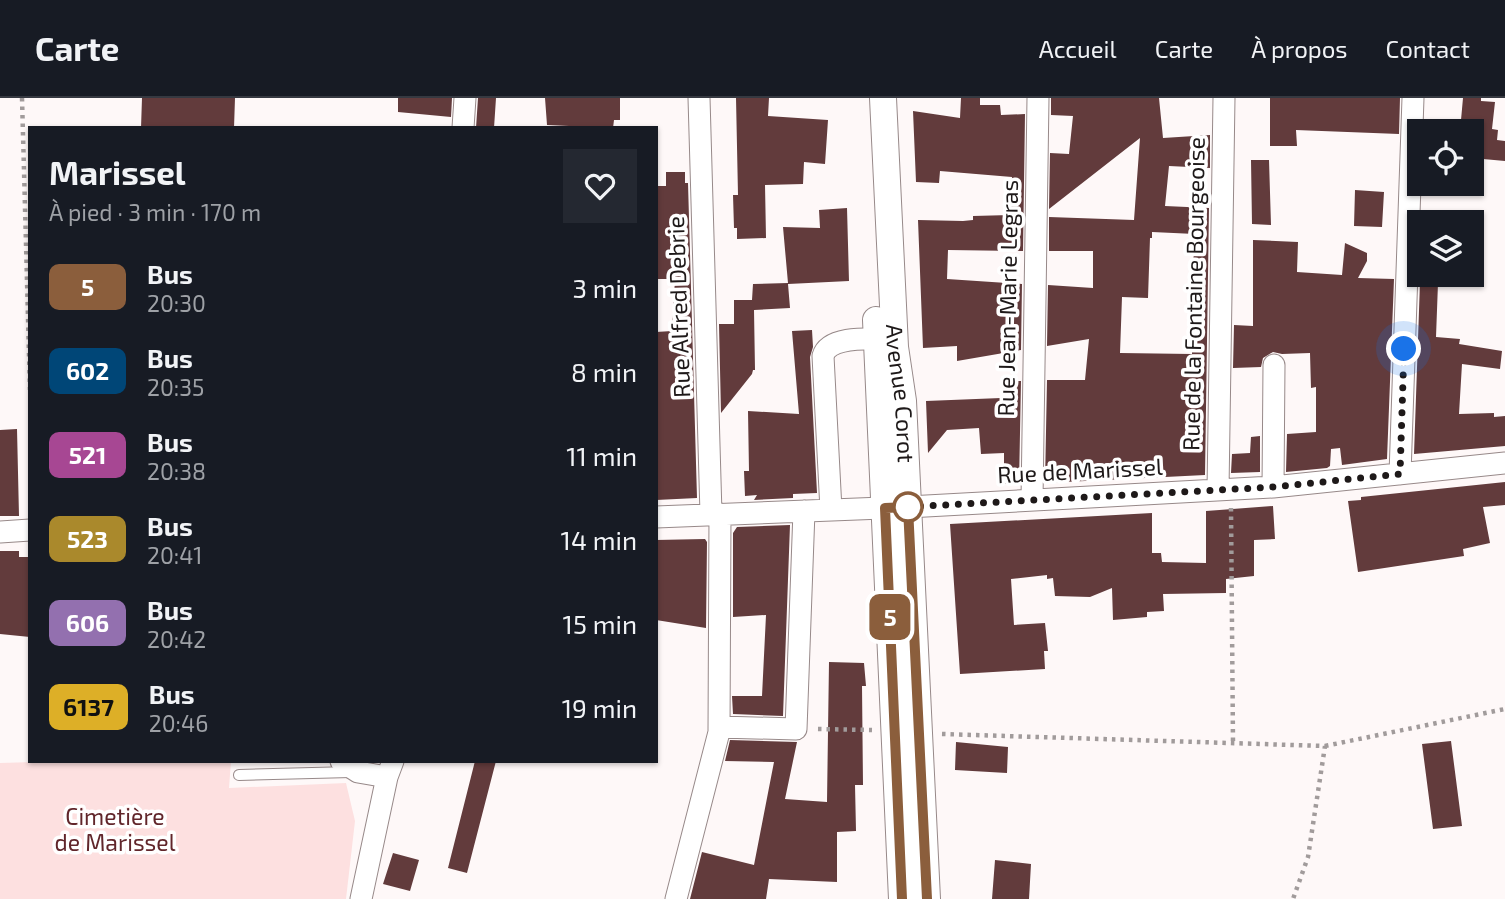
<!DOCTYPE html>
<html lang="fr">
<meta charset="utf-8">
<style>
:root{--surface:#171b24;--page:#242831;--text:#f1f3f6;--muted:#9ea1a6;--line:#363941}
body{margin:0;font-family:"Exo 2",sans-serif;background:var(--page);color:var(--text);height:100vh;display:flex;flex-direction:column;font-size:26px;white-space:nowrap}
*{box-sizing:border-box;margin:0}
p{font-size:23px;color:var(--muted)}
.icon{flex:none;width:38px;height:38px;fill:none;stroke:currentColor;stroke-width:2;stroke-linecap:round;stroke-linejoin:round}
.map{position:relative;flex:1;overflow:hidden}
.details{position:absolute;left:28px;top:28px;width:630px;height:637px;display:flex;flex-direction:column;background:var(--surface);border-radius:0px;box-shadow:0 2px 5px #0004}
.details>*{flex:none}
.badge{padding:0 14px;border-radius:10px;font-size:24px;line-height:46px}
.controls{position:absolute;left:1407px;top:21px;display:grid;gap:14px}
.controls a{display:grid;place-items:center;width:77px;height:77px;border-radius:0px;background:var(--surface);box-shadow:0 2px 5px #0004;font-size:35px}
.you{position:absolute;width:35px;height:35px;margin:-18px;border:5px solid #fff;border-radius:50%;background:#1a73e8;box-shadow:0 0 0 10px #1a73e833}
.map>.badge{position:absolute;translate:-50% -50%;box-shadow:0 0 0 4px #fff}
.round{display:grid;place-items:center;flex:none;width:74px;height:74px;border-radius:0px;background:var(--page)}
.headline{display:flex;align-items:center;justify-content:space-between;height:119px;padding:0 21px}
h1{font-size:33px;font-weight:700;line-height:52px}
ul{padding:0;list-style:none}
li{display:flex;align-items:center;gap:21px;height:84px;padding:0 21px}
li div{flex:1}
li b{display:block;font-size:26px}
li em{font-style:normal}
li .badge{min-width:77px;font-weight:700;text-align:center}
header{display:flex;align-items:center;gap:42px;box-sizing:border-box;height:98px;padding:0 35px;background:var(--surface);border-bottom:2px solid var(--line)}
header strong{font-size:33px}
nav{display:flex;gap:38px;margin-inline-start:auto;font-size:24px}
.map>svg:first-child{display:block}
.green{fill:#fde0e0}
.building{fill:#623b3c;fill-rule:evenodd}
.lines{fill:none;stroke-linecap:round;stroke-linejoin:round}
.service-casing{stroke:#978989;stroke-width:12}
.minor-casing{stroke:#978989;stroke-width:23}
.tertiary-casing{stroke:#978989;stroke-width:28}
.path{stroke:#a19b9b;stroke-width:4.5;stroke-dasharray:3.5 5;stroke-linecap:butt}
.service{stroke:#fff;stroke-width:10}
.minor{stroke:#fff;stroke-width:21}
.tertiary{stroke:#fff;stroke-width:26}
.line-casing{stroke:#fff;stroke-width:16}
.line{stroke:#8b5e3c;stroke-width:10}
.walk{stroke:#1e1919;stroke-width:7;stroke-dasharray:0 12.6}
.stop-dot{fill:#fff;stroke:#8b5e3c;stroke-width:3.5}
.labels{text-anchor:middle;stroke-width:7;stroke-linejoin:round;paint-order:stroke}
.street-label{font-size:23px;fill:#1e1919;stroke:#fff}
.park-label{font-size:23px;fill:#61262b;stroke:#fff}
</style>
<header>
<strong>Carte</strong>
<nav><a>Accueil</a><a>Carte</a><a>À propos</a><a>Contact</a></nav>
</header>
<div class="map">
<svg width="1505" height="801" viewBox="0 0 1505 801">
<rect width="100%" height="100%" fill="#fef8f8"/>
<path class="green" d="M 68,663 L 231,663 L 229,690 L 346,685 L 355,723 L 346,801 L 0,801 L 0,665 Z"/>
<path class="building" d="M 142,0 L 235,0 L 234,30 L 141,30 Z
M 398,0 L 452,0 L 451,19 L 398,14 Z
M 478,0 L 496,0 L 494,30 L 476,30 Z
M 545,0 L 620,0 L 620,22 L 614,22 L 613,30 L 547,27 Z
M 736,0 L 769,0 L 768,18 L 828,22 L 825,66 L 804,64 L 803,86 L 765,87 L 766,140 L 737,141 L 737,130 L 734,130 L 733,97 L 738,97 Z
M 961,0 L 980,0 L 980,7 L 1000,7 L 1001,17 L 1025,16 L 1023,153 L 948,152 L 947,181 L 1022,186 L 1021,252 L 957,263 L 957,248 L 923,250 L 918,122 L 963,123 L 973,122 L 973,118 L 1010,117 L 1012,79 L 940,73 L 939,85 L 916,84 L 913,13 L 960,20 Z
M 1051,0 L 1159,0 L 1163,40 L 1210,37 L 1210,70 L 1169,68 L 1165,108 L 1209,110 L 1205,377 L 1045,385 L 1047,282 L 1085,282 L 1089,241 L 1047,248 L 1048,187 L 1093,190 L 1093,153 L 1049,153 L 1049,119 L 1134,122 L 1140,40 L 1049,111 L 1050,55 L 1069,56 L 1073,18 L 1051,17 ZM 1152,134 L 1195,136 L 1191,202 L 1193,202 L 1192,256 L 1120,255 L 1122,199 L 1148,200 L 1150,140 L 1152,140 Z
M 1270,0 L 1400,0 L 1399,36 L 1296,32 L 1297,48 L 1270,48 Z
M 1463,0 L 1481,0 L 1481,3 L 1495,4 L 1492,31 L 1498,32 L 1497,42 L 1505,43 L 1505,63 L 1472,60 L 1472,33 L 1460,33 Z
M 1251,62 L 1269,62 L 1271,127 L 1252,126 Z
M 666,74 L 685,74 L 685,85 L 688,85 L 697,400 L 656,402 L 656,234 L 672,233 L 675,181 L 656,181 L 656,88 L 666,88 Z
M 1355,92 L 1384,94 L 1382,129 L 1354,128 Z
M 847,110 L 849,183 L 788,186 L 790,210 L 754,212 L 755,272 L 753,272 L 752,276 L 721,315 L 719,226 L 734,226 L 734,202 L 752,202 L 753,186 L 788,185 L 783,129 L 820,130 L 819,112 Z
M 1253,142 L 1298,144 L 1297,174 L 1342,177 L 1345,145 L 1367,155 L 1367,163 L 1358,180 L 1394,181 L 1387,361 L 1342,367 L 1340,350 L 1331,351 L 1330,368 L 1327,370 L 1286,374 L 1287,336 L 1316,334 L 1316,289 L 1311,290 L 1310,255 L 1282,256 L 1273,254 L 1263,260 L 1261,269 L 1233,270 L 1234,227 L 1253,228 Z
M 1420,184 L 1438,185 L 1436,239 L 1460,241 L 1459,246 L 1502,253 L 1500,271 L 1462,266 L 1459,316 L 1494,315 L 1494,319 L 1505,318 L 1505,348 L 1414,356 Z
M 812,232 L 813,249 L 810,259 L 817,395 L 793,396 L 793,400 L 754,402 L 757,397 L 745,398 L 744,373 L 749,373 L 748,313 L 799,316 L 792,233 Z
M 1002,283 L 1021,283 L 1019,386 L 1004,386 L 1004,355 L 981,356 L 979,330 L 947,332 L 928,355 L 926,303 L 1001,300 Z
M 17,331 L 19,418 L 0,418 L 0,332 Z
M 1260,338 L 1260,374 L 1231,375 L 1232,356 L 1250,355 L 1251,339 Z
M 1505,384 L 1505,407 L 1483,409 L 1490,445 L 1463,451 L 1464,458 L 1358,474 L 1348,403 L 1361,402 L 1361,399 Z
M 1273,408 L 1275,441 L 1254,442 L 1254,478 L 1226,481 L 1226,495 L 1163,496 L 1164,513 L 1147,514 L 1147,519 L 1113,522 L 1112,490 L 1090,499 L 1055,498 L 1053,480 L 1047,481 L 1047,477 L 1011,481 L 1014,527 L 1045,525 L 1048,553 L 1044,553 L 1045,571 L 960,576 L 950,426 L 1152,415 L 1152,455 L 1161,455 L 1162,464 L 1206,465 L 1206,413 Z
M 790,427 L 783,618 L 733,616 L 732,598 L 762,598 L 766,517 L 733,519 L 733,435 L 737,429 Z
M 705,441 L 707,444 L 706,530 L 656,522 L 656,442 Z
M 0,453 L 19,453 L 19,459 L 30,459 L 30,539 L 0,536 Z
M 829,564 L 864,565 L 866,588 L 862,588 L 863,687 L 855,687 L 856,733 L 837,734 L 837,784 L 769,781 L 766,801 L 690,801 L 702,754 L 754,767 L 774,664 L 725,663 L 730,642 L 797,644 L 785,701 L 827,704 Z
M 1451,643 L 1462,728 L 1433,731 L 1422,646 Z
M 956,644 L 1008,649 L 1007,675 L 955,672 Z
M 475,663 L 496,663 L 467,775 L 448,770 Z
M 393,755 L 419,762 L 410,793 L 383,786 Z
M 995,762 L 1031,766 L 1029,801 L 992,801 Z"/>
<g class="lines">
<g class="service-casing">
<path id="service" d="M 239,677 L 351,674"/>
</g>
<g class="minor-casing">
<path id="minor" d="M 699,0 L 711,416
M 463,30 L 465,0
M 1400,376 L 1413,0
M 1273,389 L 1274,267
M 1218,392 L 1224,0
M 1032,402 L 1038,0
M 831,412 L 823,258 C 829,237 872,241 890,241
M 656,419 L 908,409 L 1273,389 L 1505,365
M 0,434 L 30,432
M 719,629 L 796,631 L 804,413
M 341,663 L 358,674 L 387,679
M 361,801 L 387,679 L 393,663
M 676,801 L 719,634 L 720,416"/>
</g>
<g class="tertiary-casing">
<g id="tertiary">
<path id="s1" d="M 883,0 L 895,249 L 903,303 L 927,801"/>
<path d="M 876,222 L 902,801"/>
</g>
</g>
<path class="path" d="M 22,0 L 30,292
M 1231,410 L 1233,645
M 818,631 L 872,632
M 942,636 L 1325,648 L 1308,759 L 1293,801
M 1325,648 L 1505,611"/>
<use href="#service" class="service"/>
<use href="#minor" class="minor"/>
<use href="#tertiary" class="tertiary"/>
</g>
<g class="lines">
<g class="line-casing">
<path id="line" d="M 902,801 L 885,410 L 908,409 L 927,801"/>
</g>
<use href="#line" class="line"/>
<path class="walk" d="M 908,409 L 1273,389 L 1400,376 L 1404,251"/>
</g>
<circle class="stop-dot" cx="908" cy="409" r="14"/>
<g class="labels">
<g class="street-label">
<text transform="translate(1194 196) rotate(-89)" y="8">Rue de la Fontaine Bourgeoise</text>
<text transform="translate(1008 200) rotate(-89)" y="8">Rue Jean-Marie Legras</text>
<text transform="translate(679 209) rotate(-92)" y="8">Rue Alfred Debrie</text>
<text dy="8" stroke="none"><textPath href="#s1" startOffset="296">Avenue Corot</textPath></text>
<text transform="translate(1080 373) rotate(-3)" y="8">Rue de Marissel</text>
</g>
<g class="park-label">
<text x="115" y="727">Cimetière<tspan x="115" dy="26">de Marissel</tspan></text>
</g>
</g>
</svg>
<div class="controls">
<a><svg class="icon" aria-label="locate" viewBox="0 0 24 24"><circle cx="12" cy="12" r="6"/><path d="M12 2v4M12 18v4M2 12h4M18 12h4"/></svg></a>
<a><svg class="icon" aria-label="layers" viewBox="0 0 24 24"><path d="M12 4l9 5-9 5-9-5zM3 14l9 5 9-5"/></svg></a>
</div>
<div class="you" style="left:1404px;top:251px"></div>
<b class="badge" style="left:890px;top:519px;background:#8b5e3c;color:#fff">5</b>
<section class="details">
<div class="headline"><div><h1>Marissel</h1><p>À pied · 3 min · 170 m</p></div><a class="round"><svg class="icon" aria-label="heart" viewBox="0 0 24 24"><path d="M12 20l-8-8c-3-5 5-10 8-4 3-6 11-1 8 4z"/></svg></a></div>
<ul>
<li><span class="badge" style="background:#8b5e3c;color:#fff">5</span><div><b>Bus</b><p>20:30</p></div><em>3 min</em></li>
<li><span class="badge" style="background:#004677;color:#fff">602</span><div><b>Bus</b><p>20:35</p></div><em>8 min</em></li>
<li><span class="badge" style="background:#a74793;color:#fff">521</span><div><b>Bus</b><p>20:38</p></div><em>11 min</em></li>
<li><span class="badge" style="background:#aa892c;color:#fff">523</span><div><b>Bus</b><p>20:41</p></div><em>14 min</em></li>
<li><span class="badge" style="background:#9370af;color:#fff">606</span><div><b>Bus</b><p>20:42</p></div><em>15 min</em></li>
<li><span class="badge" style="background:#ddaf27;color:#111">6137</span><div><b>Bus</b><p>20:46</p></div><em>19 min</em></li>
</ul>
</section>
</div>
